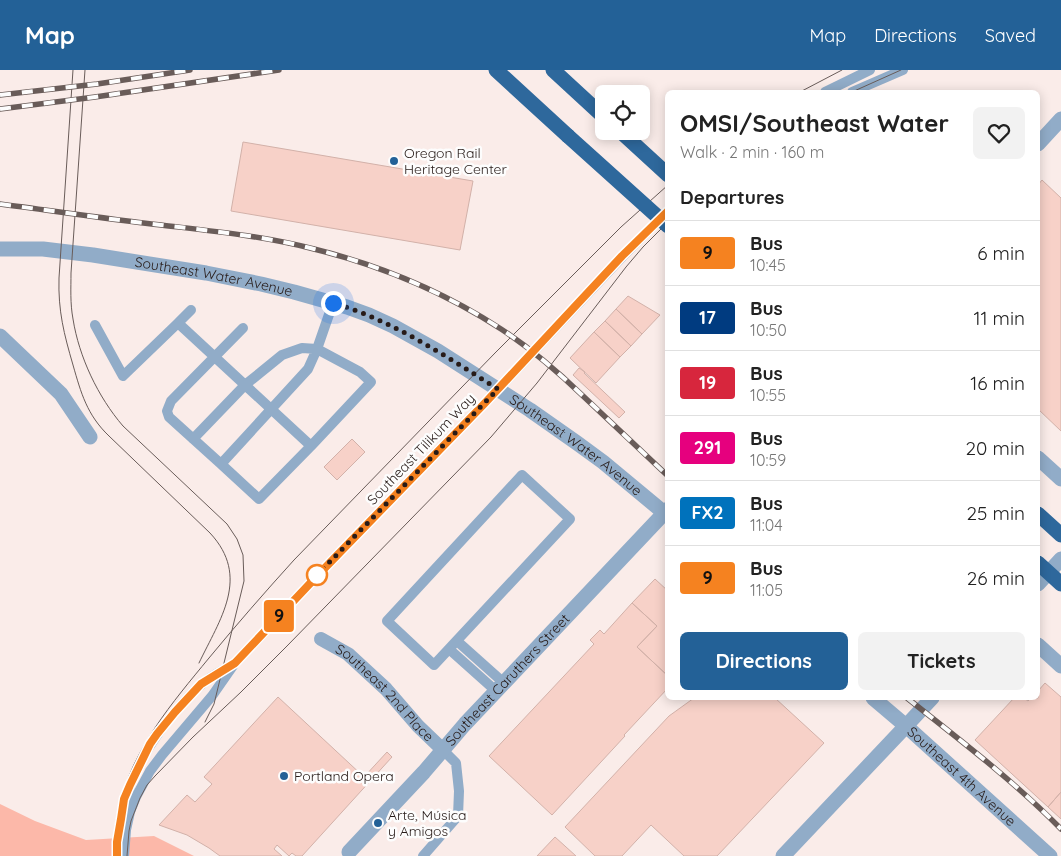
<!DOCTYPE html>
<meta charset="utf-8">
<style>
:root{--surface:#fff;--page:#f2f2f2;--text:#222;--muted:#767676;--line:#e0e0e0;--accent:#236197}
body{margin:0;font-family:Quicksand,sans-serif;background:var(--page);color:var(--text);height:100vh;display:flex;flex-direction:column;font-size:19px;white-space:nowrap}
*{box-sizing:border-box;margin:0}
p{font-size:16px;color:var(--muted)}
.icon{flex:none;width:28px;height:28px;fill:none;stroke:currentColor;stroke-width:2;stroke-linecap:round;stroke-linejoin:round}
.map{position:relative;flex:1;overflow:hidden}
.sheet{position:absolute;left:665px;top:20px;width:375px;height:610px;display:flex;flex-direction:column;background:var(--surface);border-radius:8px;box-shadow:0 2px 12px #0003}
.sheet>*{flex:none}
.badge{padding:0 10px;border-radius:4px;font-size:18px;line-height:32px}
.buttons{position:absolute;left:595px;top:15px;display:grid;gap:10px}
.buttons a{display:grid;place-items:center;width:55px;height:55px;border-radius:8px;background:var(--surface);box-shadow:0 2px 12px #0003;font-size:25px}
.you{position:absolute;width:25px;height:25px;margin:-12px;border:4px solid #fff;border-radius:50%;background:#1a73e8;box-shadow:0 0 0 8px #1a73e833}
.map>.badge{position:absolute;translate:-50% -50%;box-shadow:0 0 0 2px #fff}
h2{padding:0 15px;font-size:19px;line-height:45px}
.round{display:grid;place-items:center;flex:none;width:52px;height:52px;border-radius:8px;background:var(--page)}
.summary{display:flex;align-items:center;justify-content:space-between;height:85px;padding:0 15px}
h1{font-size:24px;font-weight:800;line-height:38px}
.action{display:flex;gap:10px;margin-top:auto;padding:10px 15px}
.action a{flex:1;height:58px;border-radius:8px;background:var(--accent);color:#fff;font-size:20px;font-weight:800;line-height:58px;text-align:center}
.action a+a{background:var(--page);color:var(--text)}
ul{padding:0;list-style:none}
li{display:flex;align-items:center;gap:15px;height:65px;padding:0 15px;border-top:1px solid var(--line)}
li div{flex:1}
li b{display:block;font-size:19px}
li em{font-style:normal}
li .badge{min-width:55px;font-weight:700;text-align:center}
header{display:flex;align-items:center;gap:30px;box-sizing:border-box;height:70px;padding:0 25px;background:var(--accent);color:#fff}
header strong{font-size:24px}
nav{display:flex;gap:28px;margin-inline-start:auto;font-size:18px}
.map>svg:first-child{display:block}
.green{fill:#fcb8a9}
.building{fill:#f7d1c8;stroke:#d2b1a9}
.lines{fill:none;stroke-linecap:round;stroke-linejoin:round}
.service{stroke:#91acc8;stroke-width:10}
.pedestrian{stroke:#91acc8;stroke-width:14}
.minor{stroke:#91acc8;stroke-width:15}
.tertiary{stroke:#91acc8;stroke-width:15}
.trunk{stroke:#2e689c;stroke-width:15}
.tram{stroke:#695c59;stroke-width:1}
.rail-casing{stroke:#695c59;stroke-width:5.5}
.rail{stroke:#fdfdfd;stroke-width:4;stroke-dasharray:11;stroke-linecap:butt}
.trunk-bridge{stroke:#2e689c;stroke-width:15}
.line-casing{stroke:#fff;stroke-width:11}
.line{stroke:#f58220;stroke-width:8}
.walk{stroke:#271b18;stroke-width:5;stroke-dasharray:0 9}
.poi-dot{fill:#236197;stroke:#fdfdfd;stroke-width:2}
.stop-dot{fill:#fff;stroke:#f58220;stroke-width:2.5}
.labels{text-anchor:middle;stroke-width:5;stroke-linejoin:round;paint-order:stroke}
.poi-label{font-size:14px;fill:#271b18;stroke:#fdfdfd;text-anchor:start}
.street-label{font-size:14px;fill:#271b18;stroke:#fdfdfd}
</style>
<header>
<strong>Map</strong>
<nav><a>Map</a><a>Directions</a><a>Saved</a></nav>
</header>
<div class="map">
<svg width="1061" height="786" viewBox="0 0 1061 786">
<rect width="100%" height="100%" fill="#faece9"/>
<path class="green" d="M 0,734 L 35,751 L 86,770 L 154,766 L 194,786 L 0,786 Z"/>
<path class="building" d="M 243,72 L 473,111 L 460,180 L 231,141 Z
M 1042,110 L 1061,128 L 1061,361 L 1038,339 L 1038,115 Z
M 628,226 L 660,245 L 642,264 L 616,239 Z
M 616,239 L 642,264 L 631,276 L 605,251 Z
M 605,251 L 631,276 L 620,287 L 594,262 Z
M 594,262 L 620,287 L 596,313 L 570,288 Z
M 579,298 L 585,302 L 584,303 L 625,342 L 619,348 L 573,305 Z
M 352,369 L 365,382 L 337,410 L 324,397 Z
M 655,509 L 668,521 L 668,606 L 637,577 L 657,556 L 632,533 Z
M 632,533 L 657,556 L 637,577 L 668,606 L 668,618 L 624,665 L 625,666 L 552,745 L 489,686 L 594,574 L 590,570 L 600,560 L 604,564 Z
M 1045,613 L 1061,627 L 1061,722 L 1048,737 L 975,670 L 1014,628 L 1024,628 L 1028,631 L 1031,628 L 1038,628 L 1038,621 Z
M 278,627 L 364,707 L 387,682 L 392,687 L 302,786 L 296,786 L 292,783 L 289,786 L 277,775 L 274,779 L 282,786 L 220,786 L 209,778 L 187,765 L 159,755 L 187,725 L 195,732 L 212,714 L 204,707 Z
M 694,628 L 775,628 L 824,673 L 717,786 L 684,786 L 651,755 L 622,786 L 595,786 L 565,757 L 669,646 Z
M 1061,722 L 1061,749 L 1048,737 Z
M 555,767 L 576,786 L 537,786 Z"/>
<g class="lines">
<path class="service" d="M 825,22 L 870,0
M 852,22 L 903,0
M 191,240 L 178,253 L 311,376
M 95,255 L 123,306 L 178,253
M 243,258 L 171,331 L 167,341 L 169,347 L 221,394 L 308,299 L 317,279 L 333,233
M 193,369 L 245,315 L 282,285 L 302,278 L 317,279 L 360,302 L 371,312 L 311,376 L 259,429 L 221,394
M 522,405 L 570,449 L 434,595 L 387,551 Z
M 457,571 L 504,613
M 449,579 L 496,621
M 117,786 C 119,725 141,679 182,634 C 188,628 194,620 201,615 C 209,607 220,602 230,596
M 124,786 L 126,760 L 130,742 L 136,727 L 150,701 L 162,685 L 212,626 L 235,593 L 318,505 L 484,334 L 623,186 L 668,141
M 423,786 L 458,746 L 459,721 L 456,693 L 443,680"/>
<path class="pedestrian" id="s1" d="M 321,569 L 348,584 L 386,619 L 418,656 L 443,680"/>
<g class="minor">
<path d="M 1038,74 L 1061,49"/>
<path d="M 0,266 L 61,324 L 90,367"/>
<path d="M 1038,388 L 1061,409"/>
<path id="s2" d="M 349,782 L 424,702 L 465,654 L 668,439"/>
<path id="s3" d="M 783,786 L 906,656 L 1050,786"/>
</g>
<g class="tertiary">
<path id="s4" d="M 0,179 L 43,179 L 93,185 L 206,203 L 261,214 L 294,222 L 347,237 L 369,245 L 393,256 L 438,281 L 530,340 L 577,373 L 603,392 L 668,446"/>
<path d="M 1038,514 L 1061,489"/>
<path d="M 1038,575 L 1061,596"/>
<path d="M 873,628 L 906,656 L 932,628"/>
</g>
<path class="trunk" d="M 496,0 L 568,66
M 553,0 L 604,47
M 620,61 L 668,105
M 1038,444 L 1061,465"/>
<path class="tram" d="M 73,0 L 59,208 C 58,241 64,264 73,295 C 81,323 87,345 109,366 L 210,463 C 251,507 220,549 199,593
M 85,0 L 71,203 C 71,218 70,233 73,249 C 79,287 98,327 123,356 L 227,454 L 237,469 L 243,485 L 244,511 L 214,634 L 205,652
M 800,22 L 842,0
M 852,22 L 901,0
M 113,786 C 114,769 116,753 119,737 C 133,678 172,633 209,588 C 237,554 265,522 294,490 L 495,283 L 621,157 L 668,115
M 127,786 L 129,761 L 131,751 L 140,728 L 147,715 L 155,706 L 193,667 L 241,622 L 287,576 L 491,367 L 537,313 L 626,197 L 643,177 L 668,152"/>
<g class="rail-casing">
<path id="rail" d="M 0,25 L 97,14 L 190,0
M 0,39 L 95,27 L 279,0
M 0,134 C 54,141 107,149 161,155 C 212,161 264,166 314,179 C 379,195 444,222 501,259 C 530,278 557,301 582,325 C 611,352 639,379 668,406
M 907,628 C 960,670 1014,711 1061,759"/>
</g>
<use href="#rail" class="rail"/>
<path class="trunk-bridge" d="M 568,66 L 668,156
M 1038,493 L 1061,514"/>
</g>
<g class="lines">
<g class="line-casing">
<path id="line" d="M 117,786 L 117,772 L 121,749 L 124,729 L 130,715 L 150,674 L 157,664 L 175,642 L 201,614 L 235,593 L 318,505 L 484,334 L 622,186 L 668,141"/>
</g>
<use href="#line" class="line"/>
<path class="walk" d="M 317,505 L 498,319 C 445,286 394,251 333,233"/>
</g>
<g class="poi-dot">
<circle cx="394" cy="91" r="5"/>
<circle cx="284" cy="706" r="5"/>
<circle cx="378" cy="753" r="5"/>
</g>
<circle class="stop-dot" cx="317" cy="505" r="10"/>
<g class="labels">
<g class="poi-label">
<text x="404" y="88">Oregon Rail<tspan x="404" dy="16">Heritage Center</tspan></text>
<text x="294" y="711">Portland Opera</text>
<text x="388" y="750">Arte, Música<tspan x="388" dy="16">y Amigos</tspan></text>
</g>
<g class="street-label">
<text dy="5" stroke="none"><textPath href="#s4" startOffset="216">Southeast Water Avenue</textPath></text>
<text dy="5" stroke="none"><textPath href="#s4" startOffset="621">Southeast Water Avenue</textPath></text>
<text transform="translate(421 379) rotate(-46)" y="5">Southeast Tilikum Way</text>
<text dy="5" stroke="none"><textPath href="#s2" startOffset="234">Southeast Caruthers Street</textPath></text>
<text dy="5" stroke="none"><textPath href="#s1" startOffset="84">Southeast 2nd Place</textPath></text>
<text dy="5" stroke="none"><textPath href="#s3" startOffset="254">Southeast 4th Avenue</textPath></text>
</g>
</g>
</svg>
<div class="buttons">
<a><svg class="icon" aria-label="locate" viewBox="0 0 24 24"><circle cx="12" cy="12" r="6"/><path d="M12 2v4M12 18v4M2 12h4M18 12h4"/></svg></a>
</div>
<div class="you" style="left:333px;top:233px"></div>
<b class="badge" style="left:279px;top:546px;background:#f58220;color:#111">9</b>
<section class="sheet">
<div class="summary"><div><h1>OMSI/Southeast Water</h1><p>Walk · 2 min · 160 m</p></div><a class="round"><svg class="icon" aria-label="heart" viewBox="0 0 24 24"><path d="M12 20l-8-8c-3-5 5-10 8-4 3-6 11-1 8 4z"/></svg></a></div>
<h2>Departures</h2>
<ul>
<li><span class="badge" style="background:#f58220;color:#111">9</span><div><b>Bus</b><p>10:45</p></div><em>6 min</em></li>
<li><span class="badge" style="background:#003b80;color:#fff">17</span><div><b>Bus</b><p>10:50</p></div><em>11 min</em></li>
<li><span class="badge" style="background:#d7263d;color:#fff">19</span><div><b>Bus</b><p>10:55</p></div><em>16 min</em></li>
<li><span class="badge" style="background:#e6007e;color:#fff">291</span><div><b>Bus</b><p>10:59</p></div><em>20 min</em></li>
<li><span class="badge" style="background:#0072bc;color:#fff">FX2</span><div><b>Bus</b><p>11:04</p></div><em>25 min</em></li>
<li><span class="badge" style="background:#f58220;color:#111">9</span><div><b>Bus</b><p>11:05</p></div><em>26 min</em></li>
</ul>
<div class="action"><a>Directions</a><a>Tickets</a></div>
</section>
</div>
